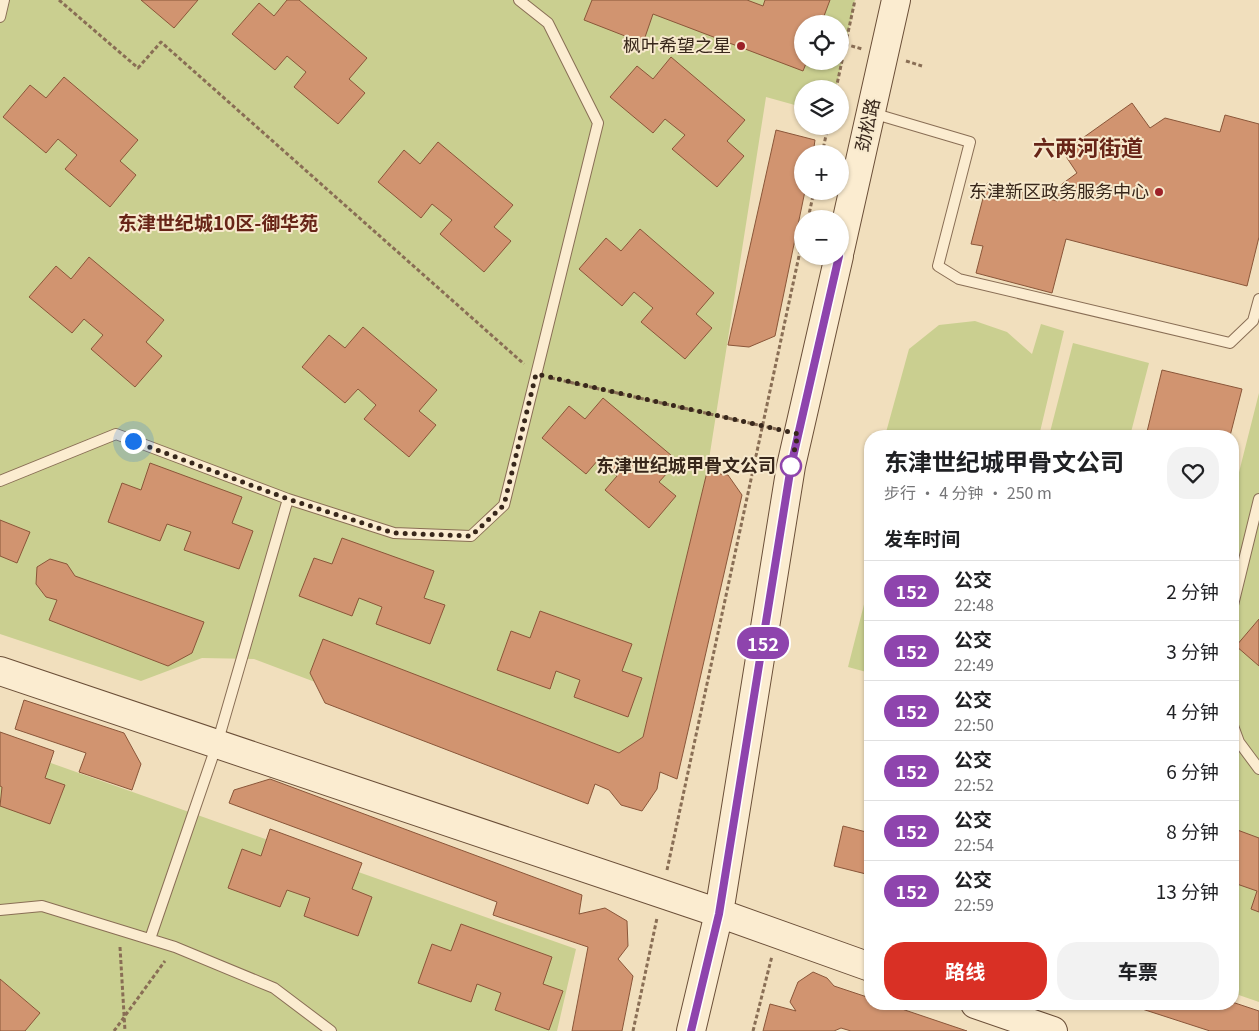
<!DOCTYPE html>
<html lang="zh">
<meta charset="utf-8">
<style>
:root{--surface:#fff;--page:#f2f2f2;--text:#202124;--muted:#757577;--line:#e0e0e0;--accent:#d93025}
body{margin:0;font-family:Georgia,"Noto Sans SC",serif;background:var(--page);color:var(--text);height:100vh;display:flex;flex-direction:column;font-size:19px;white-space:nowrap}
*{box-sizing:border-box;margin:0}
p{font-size:16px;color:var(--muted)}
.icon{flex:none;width:28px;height:28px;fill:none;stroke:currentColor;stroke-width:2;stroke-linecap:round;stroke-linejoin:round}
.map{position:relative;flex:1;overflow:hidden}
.drawer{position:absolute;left:864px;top:430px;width:375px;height:580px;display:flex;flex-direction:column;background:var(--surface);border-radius:20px;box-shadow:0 1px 4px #0004}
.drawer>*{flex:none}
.badge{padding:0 10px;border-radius:16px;font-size:18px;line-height:32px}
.controls{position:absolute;left:794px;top:15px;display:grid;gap:10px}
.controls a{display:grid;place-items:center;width:55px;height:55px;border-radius:50%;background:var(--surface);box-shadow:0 1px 4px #0004;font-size:25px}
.you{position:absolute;width:25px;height:25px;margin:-12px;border:4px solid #fff;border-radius:50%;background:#1a73e8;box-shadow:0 0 0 8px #1a73e833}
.map>.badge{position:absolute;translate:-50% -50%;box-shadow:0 0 0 2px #fff}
h2{padding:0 20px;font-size:19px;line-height:45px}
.round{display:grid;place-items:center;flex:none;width:52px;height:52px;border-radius:20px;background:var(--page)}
.headline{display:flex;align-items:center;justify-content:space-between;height:85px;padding:0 20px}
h1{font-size:24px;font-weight:700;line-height:38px}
.button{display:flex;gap:10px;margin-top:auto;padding:10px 20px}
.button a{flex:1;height:58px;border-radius:20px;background:var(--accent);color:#fff;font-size:20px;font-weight:700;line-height:58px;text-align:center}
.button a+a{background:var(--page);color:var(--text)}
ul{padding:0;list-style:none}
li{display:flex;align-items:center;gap:15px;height:60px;padding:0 20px;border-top:1px solid var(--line)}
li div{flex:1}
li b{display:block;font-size:19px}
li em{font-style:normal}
li .badge{min-width:55px;font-weight:700;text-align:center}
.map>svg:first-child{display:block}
.green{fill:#cacf90;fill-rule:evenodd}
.building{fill:#d19470;stroke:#8a5639}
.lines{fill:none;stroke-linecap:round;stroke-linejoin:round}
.lane-casing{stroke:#896e55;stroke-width:12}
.secondary-casing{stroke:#6b4f38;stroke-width:30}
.path{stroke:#896e55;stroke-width:3;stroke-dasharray:4 2.5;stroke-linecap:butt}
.lane{stroke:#fbecd0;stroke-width:10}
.secondary{stroke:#fbecd0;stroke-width:28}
.line-casing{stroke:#fff;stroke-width:11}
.line{stroke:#8e44ad;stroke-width:8}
.walk{stroke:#38271b;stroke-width:5;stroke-dasharray:0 9}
.poi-dot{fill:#9c2128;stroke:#f7e9cd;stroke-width:2}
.stop-dot{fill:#fff;stroke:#8e44ad;stroke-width:2.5}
.labels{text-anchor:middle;stroke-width:4;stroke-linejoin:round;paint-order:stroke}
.poi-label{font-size:18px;fill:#38271b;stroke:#f7e9cd;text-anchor:end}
.street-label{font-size:18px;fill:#38271b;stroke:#f7e9cd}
.stop-label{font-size:18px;font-weight:bold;fill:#38271b;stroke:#f7e9cd;text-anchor:end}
.neighbourhood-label{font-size:19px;font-weight:bold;fill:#672417;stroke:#f7e9cd}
.district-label{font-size:22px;font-weight:bold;fill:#672417;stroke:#f7e9cd}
</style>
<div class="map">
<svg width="1259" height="1031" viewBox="0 0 1259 1031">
<rect width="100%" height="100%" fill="#f1dfbd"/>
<path class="green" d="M 0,0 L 855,0 L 836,89 L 802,89 L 802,107 L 766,97 L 707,472 L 643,737 L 619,753 L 323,640 L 310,673 L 315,682 L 254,659 L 202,658 L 141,681 L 0,634 ZM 802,24 L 840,24 L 840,61 L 802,61 Z
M 975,321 L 1007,332 L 1032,354 L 1041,324 L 1064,331 L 1039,436 L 885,436 L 909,349 L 939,325 Z
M 1073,343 L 1149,363 L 1130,436 L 1049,436 Z
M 1259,393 L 1259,1002 L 1233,993 L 1232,500 Z
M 870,581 L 870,673 L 848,667 Z
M 0,745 L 576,949 L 557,1031 L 0,1031 Z"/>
<path class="building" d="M 141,0 L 198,0 L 174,28 Z
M 287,0 L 299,0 L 367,58 L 349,79 L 365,93 L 338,124 L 294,87 L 306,72 L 287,56 L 275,70 L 232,34 L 259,3 L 274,16 Z
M 592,0 L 747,0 L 763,6 L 765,0 L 830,0 L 821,24 L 802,24 L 802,61 L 807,61 L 803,71 L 653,14 L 643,43 L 584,20 Z
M 671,57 L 745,120 L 727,141 L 744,156 L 717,187 L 672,149 L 685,135 L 665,119 L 653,133 L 610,97 L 637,66 L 653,79 Z
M 64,77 L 138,140 L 120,161 L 136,175 L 110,207 L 65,169 L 77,155 L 58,139 L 46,153 L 3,117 L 30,85 L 46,98 Z
M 1132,103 L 1150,128 L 1165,118 L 1220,132 L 1225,115 L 1259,124 L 1259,237 L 1247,286 L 1066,239 L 1052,293 L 976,273 L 983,246 L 971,244 L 987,183 L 1057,201 L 1062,184 L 1077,173 L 1063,152 Z
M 776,130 L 815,140 L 813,154 L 802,154 L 802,191 L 805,191 L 775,336 L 749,347 L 728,345 Z
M 438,142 L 513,205 L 494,227 L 511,241 L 484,272 L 440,234 L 452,220 L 432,204 L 421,218 L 378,182 L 404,150 L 420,164 Z
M 640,229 L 714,293 L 696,314 L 712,328 L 685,359 L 641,322 L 653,308 L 634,292 L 622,306 L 579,269 L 606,238 L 621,251 Z
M 89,257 L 164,320 L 146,342 L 162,356 L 135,387 L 91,349 L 103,335 L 84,319 L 72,333 L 29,297 L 56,266 L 71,279 Z
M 363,327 L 437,390 L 419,411 L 436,425 L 409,457 L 364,419 L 376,405 L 358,389 L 345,403 L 302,367 L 329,335 L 345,348 Z
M 1162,370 L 1242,389 L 1230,436 L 1146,436 Z
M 603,398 L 678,461 L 659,482 L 676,496 L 649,528 L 605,490 L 617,476 L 598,460 L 586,474 L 542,438 L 569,406 L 585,419 Z
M 150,463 L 242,497 L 232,523 L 253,531 L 239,569 L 184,550 L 191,532 L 167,524 L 160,541 L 108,522 L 122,483 L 141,490 Z
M 707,472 L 728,475 L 742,495 L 677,779 L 660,772 L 657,789 L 642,811 L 621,805 L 609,790 L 595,784 L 588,804 L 325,703 L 310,673 L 323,639 L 619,753 L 643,737 Z
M 0,520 L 30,532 L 17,563 L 0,556 Z
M 342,538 L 434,571 L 424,598 L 445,605 L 430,644 L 376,624 L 382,607 L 359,598 L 352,616 L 299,596 L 314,558 L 332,564 Z
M 50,559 L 67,564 L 75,576 L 204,622 L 192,653 L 168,666 L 49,620 L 57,600 L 46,597 L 36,584 L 37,567 Z
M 540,611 L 632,644 L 622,671 L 642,678 L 628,717 L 574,697 L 580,680 L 556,671 L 550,689 L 497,670 L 511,631 L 530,638 Z
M 1259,619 L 1259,666 L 1236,646 Z
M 24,700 L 124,733 L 141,764 L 132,790 L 79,772 L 86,753 L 15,729 Z
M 0,732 L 54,751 L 45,778 L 65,785 L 50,824 L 0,806 L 2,787 L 0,786 Z
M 270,779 L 582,895 L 579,914 L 605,908 L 627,921 L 628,946 L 618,959 L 633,976 L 622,1031 L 572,1031 L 588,947 L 493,915 L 497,902 L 229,803 L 234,790 Z
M 843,826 L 870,833 L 870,875 L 834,866 Z
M 1232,828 L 1259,838 L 1259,912 L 1251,909 L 1257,891 L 1234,883 L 1232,886 Z
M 270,829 L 362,863 L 352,889 L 372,897 L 358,936 L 304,916 L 310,898 L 287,890 L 280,907 L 228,888 L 242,849 L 261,856 Z
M 461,924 L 552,957 L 543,984 L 563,991 L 549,1030 L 495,1010 L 501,993 L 477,984 L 471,1002 L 418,983 L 432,944 L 451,951 Z
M 813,972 L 827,978 L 834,986 L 870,998 L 870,1004 L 887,1004 L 967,1031 L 851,1031 L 841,1028 L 834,1031 L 763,1031 L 770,1004 L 796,1011 L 790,1002 L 798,982 Z
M 0,979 L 40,1013 L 25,1031 L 0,1031 Z
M 1232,1002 L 1259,1011 L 1259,1031 L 1210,1031 L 1139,1008 L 1141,1004 L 1232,1004 Z"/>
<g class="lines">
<g class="lane-casing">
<path id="lane" d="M 0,17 L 4,0
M 872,113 L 970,142 L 938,266 L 959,279 L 1230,343 L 1253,321 L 1259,299
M 0,481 L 116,434 L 288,499 L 394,533 L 471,536 L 504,505 L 598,123 L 548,23 L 519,0
M 1232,609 L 1259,499
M 1232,723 L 1239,742 L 1259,769
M 0,910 L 42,906 L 175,947 L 274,988 L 331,1031
M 150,939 L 217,744 L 288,499"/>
</g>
<g class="secondary-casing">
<path id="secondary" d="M 840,250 L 896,0
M 0,671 L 719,913 L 870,967
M 975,1004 L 1053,1031
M 691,1031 L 719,913 L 791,466 L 839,256"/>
</g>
<path class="path" d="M 59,0 L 138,68 L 161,42 L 524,364
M 845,44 L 862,49
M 906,61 L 922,66
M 836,89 L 855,0
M 822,154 L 828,126
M 808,219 L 814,191
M 551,378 L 776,429
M 667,870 L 802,242
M 120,947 L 125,1031
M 114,1031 L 165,961
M 633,1031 L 657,918
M 753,1031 L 772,956"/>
<use href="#lane" class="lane"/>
<use href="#secondary" class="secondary"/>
</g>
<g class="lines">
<g class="line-casing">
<path id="line" d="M 691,1031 L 719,914 L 791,466 L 839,256"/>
</g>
<use href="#line" class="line"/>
<path class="walk" d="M 133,441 L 288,499 L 394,533 L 471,536 L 504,505 L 536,374 L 798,434 L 791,466"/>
</g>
<g class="poi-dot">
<circle cx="741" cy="46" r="5"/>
<circle cx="1159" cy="192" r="5"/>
</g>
<circle class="stop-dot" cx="791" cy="466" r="10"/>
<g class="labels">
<g class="poi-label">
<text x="731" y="52">枫叶希望之星</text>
<text x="1149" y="198">东津新区政务服务中心</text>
</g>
<g class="street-label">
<text transform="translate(868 125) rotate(-77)" y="6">劲松路</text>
</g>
<g class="stop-label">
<text x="776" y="472">东津世纪城甲骨文公司</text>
</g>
<g class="neighbourhood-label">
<text x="218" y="230">东津世纪城10区-御华苑</text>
</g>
<g class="district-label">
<text x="1088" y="156">六两河街道</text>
</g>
</g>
</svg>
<div class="controls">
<a><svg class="icon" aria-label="locate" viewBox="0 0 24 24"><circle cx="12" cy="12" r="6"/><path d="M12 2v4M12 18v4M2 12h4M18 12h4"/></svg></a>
<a><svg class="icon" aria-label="layers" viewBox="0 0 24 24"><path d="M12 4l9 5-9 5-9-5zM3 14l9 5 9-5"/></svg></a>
<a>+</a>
<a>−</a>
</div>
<div class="you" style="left:133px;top:441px"></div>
<b class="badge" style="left:763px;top:643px;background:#8e44ad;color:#fff">152</b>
<section class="drawer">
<div class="headline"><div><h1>东津世纪城甲骨文公司</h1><p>步行 · 4 分钟 · 250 m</p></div><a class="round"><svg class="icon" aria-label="heart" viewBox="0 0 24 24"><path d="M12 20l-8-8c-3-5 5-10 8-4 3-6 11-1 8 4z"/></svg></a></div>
<h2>发车时间</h2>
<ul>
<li><span class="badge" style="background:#8e44ad;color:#fff">152</span><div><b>公交</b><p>22:48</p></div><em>2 分钟</em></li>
<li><span class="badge" style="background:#8e44ad;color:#fff">152</span><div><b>公交</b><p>22:49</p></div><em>3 分钟</em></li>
<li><span class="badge" style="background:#8e44ad;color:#fff">152</span><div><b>公交</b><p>22:50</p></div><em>4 分钟</em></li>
<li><span class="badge" style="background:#8e44ad;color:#fff">152</span><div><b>公交</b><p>22:52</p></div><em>6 分钟</em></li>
<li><span class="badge" style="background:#8e44ad;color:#fff">152</span><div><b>公交</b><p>22:54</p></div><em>8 分钟</em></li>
<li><span class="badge" style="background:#8e44ad;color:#fff">152</span><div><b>公交</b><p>22:59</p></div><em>13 分钟</em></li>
</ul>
<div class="button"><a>路线</a><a>车票</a></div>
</section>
</div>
